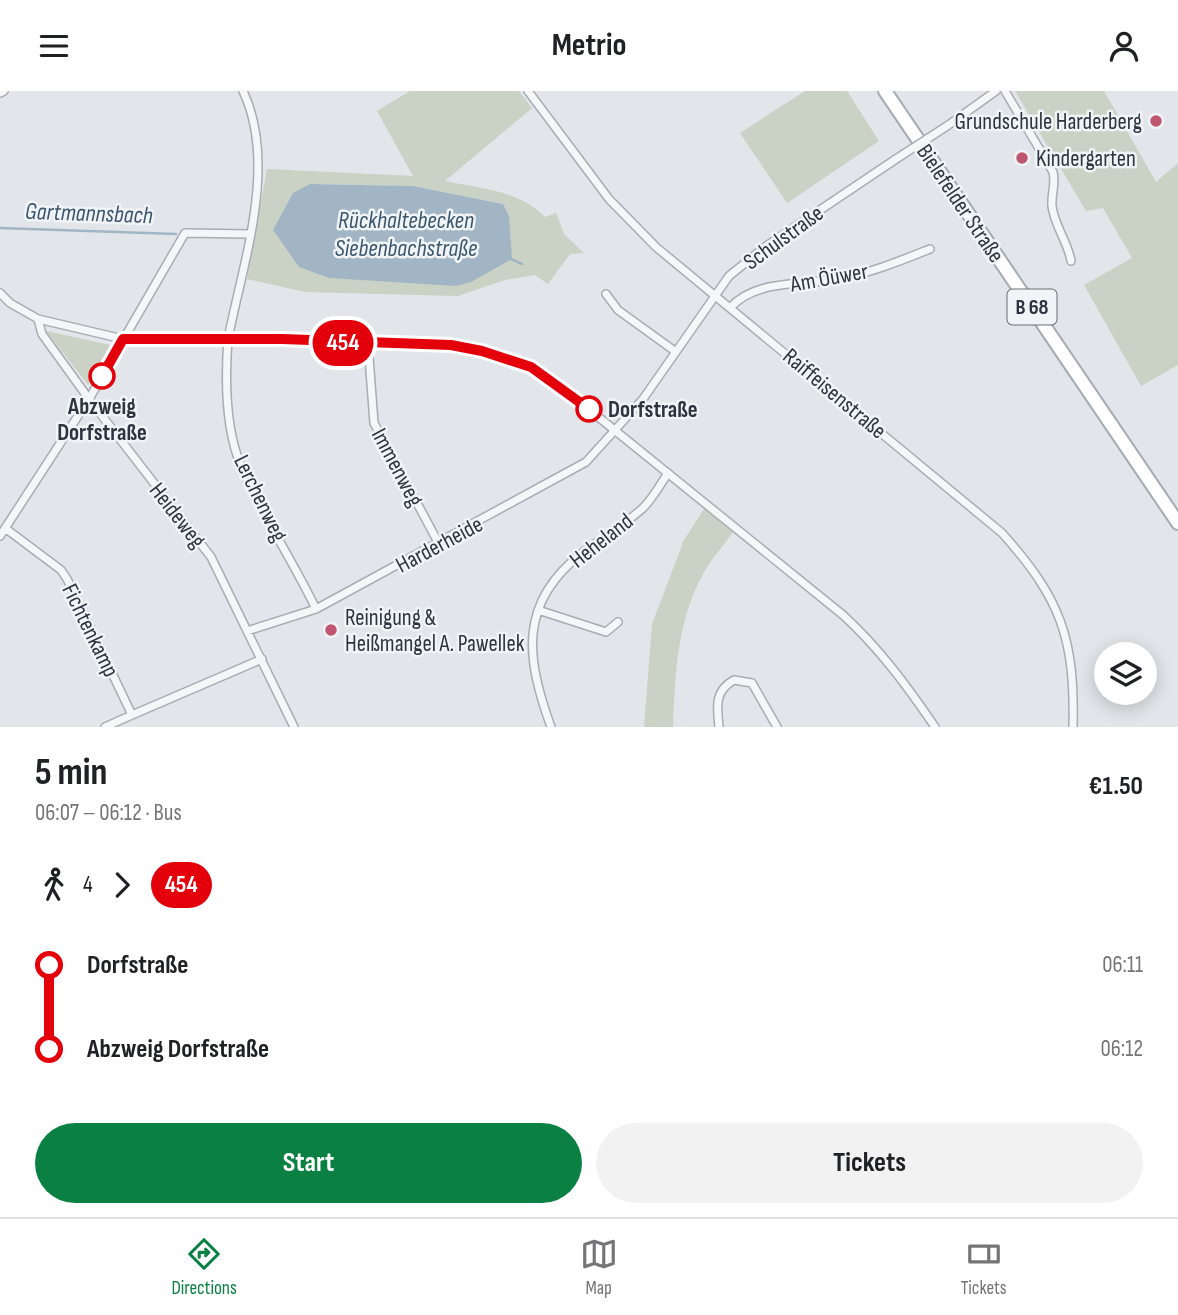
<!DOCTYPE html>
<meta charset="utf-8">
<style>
:root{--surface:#fff;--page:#f2f2f2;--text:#202124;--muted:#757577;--line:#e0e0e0;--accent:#0b8043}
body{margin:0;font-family:"Sofia Sans Condensed",sans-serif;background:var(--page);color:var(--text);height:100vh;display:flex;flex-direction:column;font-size:26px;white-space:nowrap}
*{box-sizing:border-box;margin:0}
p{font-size:23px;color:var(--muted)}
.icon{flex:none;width:38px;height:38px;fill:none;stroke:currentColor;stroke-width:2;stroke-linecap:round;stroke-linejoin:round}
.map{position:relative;height:636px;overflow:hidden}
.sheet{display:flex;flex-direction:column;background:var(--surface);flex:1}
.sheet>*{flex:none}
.badge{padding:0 14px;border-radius:23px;font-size:24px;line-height:46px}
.fabs{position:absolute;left:1094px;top:551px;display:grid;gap:14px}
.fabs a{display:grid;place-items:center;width:63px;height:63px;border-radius:50%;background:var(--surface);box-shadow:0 4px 18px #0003;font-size:35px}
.map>.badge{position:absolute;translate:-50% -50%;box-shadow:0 0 0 4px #fff}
.legs{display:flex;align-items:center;gap:10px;height:77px;padding:0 35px;font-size:23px}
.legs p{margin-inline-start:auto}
.headline{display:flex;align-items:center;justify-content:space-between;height:119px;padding:0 35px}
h1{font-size:38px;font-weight:700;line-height:52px}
.primary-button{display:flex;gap:14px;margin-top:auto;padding:14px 35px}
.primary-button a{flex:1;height:80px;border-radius:42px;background:var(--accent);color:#fff;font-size:28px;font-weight:700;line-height:80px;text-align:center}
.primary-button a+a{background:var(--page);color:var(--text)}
ul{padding:0 35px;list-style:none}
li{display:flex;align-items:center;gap:24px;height:84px;font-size:26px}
li i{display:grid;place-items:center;width:10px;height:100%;margin:0 9px;background:currentColor}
li i::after{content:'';width:18px;height:18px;margin:-9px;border:5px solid;border-radius:50%;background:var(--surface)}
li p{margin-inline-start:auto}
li:first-child i{background:linear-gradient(#0000 50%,currentColor 0)}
li:last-child i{background:linear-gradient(currentColor 50%,#0000 0)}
header{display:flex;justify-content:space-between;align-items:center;height:91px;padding:0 35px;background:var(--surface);font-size:32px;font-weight:700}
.tabs{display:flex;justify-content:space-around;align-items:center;height:98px;border-top:2px solid var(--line);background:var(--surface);font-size:19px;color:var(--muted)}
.tabs a{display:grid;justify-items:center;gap:4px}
.tabs .on{color:var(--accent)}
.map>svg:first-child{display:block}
.green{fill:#c9d2c4;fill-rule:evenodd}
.water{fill:#a1b5c5}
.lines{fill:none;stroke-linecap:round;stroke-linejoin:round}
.stream{stroke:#a1b5c5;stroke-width:2.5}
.street-casing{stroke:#a8acb3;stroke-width:10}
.primary-casing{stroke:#a3abb3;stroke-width:16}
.street{stroke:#f4f6f8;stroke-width:7}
.primary{stroke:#fff;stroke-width:12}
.street-bridge-casing{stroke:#a8acb3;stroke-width:10;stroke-linecap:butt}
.street-bridge{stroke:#f4f6f8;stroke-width:7}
.line-1-casing{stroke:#fff;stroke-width:16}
.line-1{stroke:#e3000b;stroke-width:10}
.poi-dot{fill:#bf566f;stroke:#f1f4f6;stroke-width:2.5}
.stop-1-dot{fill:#fff;stroke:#e3000b;stroke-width:3.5}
.labels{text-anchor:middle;stroke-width:5;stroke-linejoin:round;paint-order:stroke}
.shield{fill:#f1f4f6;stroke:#676e76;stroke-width:2}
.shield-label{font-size:21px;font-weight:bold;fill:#2c343f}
.poi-label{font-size:23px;fill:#2c343f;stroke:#f1f4f6;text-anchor:start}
.street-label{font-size:23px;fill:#2c343f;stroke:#f1f4f6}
.stop-label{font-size:23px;font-weight:bold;fill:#2c343f;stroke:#f1f4f6}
.water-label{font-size:24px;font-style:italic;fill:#3b566e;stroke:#f1f4f6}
</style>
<header><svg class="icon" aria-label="menu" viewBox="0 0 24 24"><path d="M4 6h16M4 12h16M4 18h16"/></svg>Metrio<svg class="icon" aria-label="person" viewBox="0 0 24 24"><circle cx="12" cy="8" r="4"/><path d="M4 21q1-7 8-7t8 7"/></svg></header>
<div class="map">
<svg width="1178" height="636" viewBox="0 0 1178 636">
<rect width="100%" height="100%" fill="#e2e5e9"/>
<path class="green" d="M 410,0 L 519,0 L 532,17 L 445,90 C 481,98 519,99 545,126 L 556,122 L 564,143 L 584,162 L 570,163 L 548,193 L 535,184 L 505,189 L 458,205 L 305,201 L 247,188 L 267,78 L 413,85 L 377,20 ZM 310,93 L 413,95 L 503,113 Z
M 805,0 L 847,0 L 879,50 L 787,112 L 740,42 Z
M 1015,0 L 1104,0 L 1156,91 L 1178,72 L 1178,274 L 1141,295 L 1084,194 L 1132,167 L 1103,117 L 1086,120 Z
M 46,240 L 110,254 L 88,294 Z
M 704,418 L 733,441 C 724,454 712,467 704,481 C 677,529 675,583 673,636 L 644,636 L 652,533 L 684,449 Z"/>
<path class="water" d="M 310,93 L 413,95 L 503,113 L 509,125 L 512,168 L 471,191 L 456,195 L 329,187 L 299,176 L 273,139 L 293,102 Z"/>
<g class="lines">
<path class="stream" d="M 0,137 L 176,143
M 509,167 L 522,173"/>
<g class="street-casing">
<path id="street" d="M 243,0 C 278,74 243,171 228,248 C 225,288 225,337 241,375 C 262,424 293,470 316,518
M 528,0 L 609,108 L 656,156 L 1002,442 C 1061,508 1075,547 1073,636
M 1005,0 L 1053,81 C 1056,93 1051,103 1052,115 C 1054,134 1068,151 1071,170
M 0,2 L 4,0
M 947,35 L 996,0
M 0,202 L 10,212 L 38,228 L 123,248 L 282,248 L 451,254 L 482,260 L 531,276 L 565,299 L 843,524 C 880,558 907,595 935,636
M 606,203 L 618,219 L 676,261
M 730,217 C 756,187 806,195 843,187 C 873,181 902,169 930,158
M 38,228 L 42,243 L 89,308 L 211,466 L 294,636
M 368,253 L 374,332 L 439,453
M 5,437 L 61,479 L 67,488 L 132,624 L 262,568
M 0,445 L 89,308 L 185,142 L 249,143
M 538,519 L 606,541 L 618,531
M 247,540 L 316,518 L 586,371 L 643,308 L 729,185 L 765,156 L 896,68
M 105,636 L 132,624
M 551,636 C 526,567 518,512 582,462 C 602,447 624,434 643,417 C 653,407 660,394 668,382
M 719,636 C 717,616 714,600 734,589 L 752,592 L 777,636"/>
</g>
<g class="primary-casing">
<path id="primary" d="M 885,0 L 1178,432"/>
</g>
<use href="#street" class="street"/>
<use href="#primary" class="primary"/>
<g class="street-bridge-casing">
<path id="street-bridge" d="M 896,68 L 947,35"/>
</g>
<use href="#street-bridge" class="street-bridge"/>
</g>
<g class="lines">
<g class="line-1-casing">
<path id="line-1" d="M 102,285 L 123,248 L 282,248 L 451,254 L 482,260 L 531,276 L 589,318"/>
</g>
<use href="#line-1" class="line-1"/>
</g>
<g class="poi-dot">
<circle cx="1156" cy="30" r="7"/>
<circle cx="1022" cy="67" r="7"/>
<circle cx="331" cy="539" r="7"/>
</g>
<g class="stop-1-dot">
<circle cx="102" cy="285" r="12"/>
<circle cx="589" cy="318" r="12"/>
</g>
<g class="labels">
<rect class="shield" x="1007.5" y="198.5" width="49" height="35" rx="5"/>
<g class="shield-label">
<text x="1032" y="223">B 68</text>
</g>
<g class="poi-label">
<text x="1142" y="38" text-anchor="end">Grundschule Harderberg</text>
<text x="1036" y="75">Kindergarten</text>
<text x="345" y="534">Reinigung &amp;<tspan x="345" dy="26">Heißmangel A. Pawellek</tspan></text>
</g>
<g class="street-label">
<text transform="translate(961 112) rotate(56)" y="8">Bielefelder Straße</text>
<text transform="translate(783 146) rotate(-36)" y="8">Schulstraße</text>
<text transform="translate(829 186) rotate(-10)" y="8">Am Öüwer</text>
<text transform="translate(835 302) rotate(40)" y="8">Raiffeisenstraße</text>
<text transform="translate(398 376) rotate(62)" y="8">Immenweg</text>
<text transform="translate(261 407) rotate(64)" y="8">Lerchenweg</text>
<text transform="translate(178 424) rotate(52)" y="8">Heideweg</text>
<text transform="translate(601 449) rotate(-38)" y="8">Heheland</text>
<text transform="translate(439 453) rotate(-28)" y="8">Harderheide</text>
<text transform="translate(91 539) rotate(64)" y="8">Fichtenkamp</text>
</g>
<g class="stop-label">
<text x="102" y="323">Abzweig<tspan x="102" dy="26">Dorfstraße</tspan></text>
<text x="608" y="326" text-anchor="start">Dorfstraße</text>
</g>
<g class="water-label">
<text transform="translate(89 122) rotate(2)" y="8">Gartmannsbach</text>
<text x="406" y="137">Rückhaltebecken<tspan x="406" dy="28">Siebenbachstraße</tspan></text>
</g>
</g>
</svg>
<div class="fabs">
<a><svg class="icon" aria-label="layers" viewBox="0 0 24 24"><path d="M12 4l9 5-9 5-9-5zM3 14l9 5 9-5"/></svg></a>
</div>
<b class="badge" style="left:343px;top:252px;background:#e3000b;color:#fff">454</b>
</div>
<section class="sheet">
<div class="headline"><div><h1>5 min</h1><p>06:07 – 06:12 · Bus</p></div><b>€1.50</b></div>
<div class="legs"><svg class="icon" aria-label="walk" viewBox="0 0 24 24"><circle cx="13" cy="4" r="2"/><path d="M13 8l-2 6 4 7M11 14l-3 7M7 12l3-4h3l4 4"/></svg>4<svg class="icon" aria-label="forward" viewBox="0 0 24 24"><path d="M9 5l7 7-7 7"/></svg><b class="badge" style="background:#e3000b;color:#fff">454</b></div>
<ul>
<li><i style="color:#e3000b"></i><b>Dorfstraße</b><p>06:11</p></li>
<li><i style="color:#e3000b"></i><b>Abzweig Dorfstraße</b><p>06:12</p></li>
</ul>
<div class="primary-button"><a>Start</a><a>Tickets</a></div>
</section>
<nav class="tabs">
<a class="on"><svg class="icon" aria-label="directions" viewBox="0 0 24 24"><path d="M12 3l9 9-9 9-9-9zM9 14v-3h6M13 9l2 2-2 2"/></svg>Directions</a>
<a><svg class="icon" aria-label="map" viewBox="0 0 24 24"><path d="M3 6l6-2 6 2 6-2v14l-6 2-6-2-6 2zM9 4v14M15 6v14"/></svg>Map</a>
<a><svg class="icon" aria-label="tickets" viewBox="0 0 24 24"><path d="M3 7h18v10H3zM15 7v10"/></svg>Tickets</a>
</nav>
